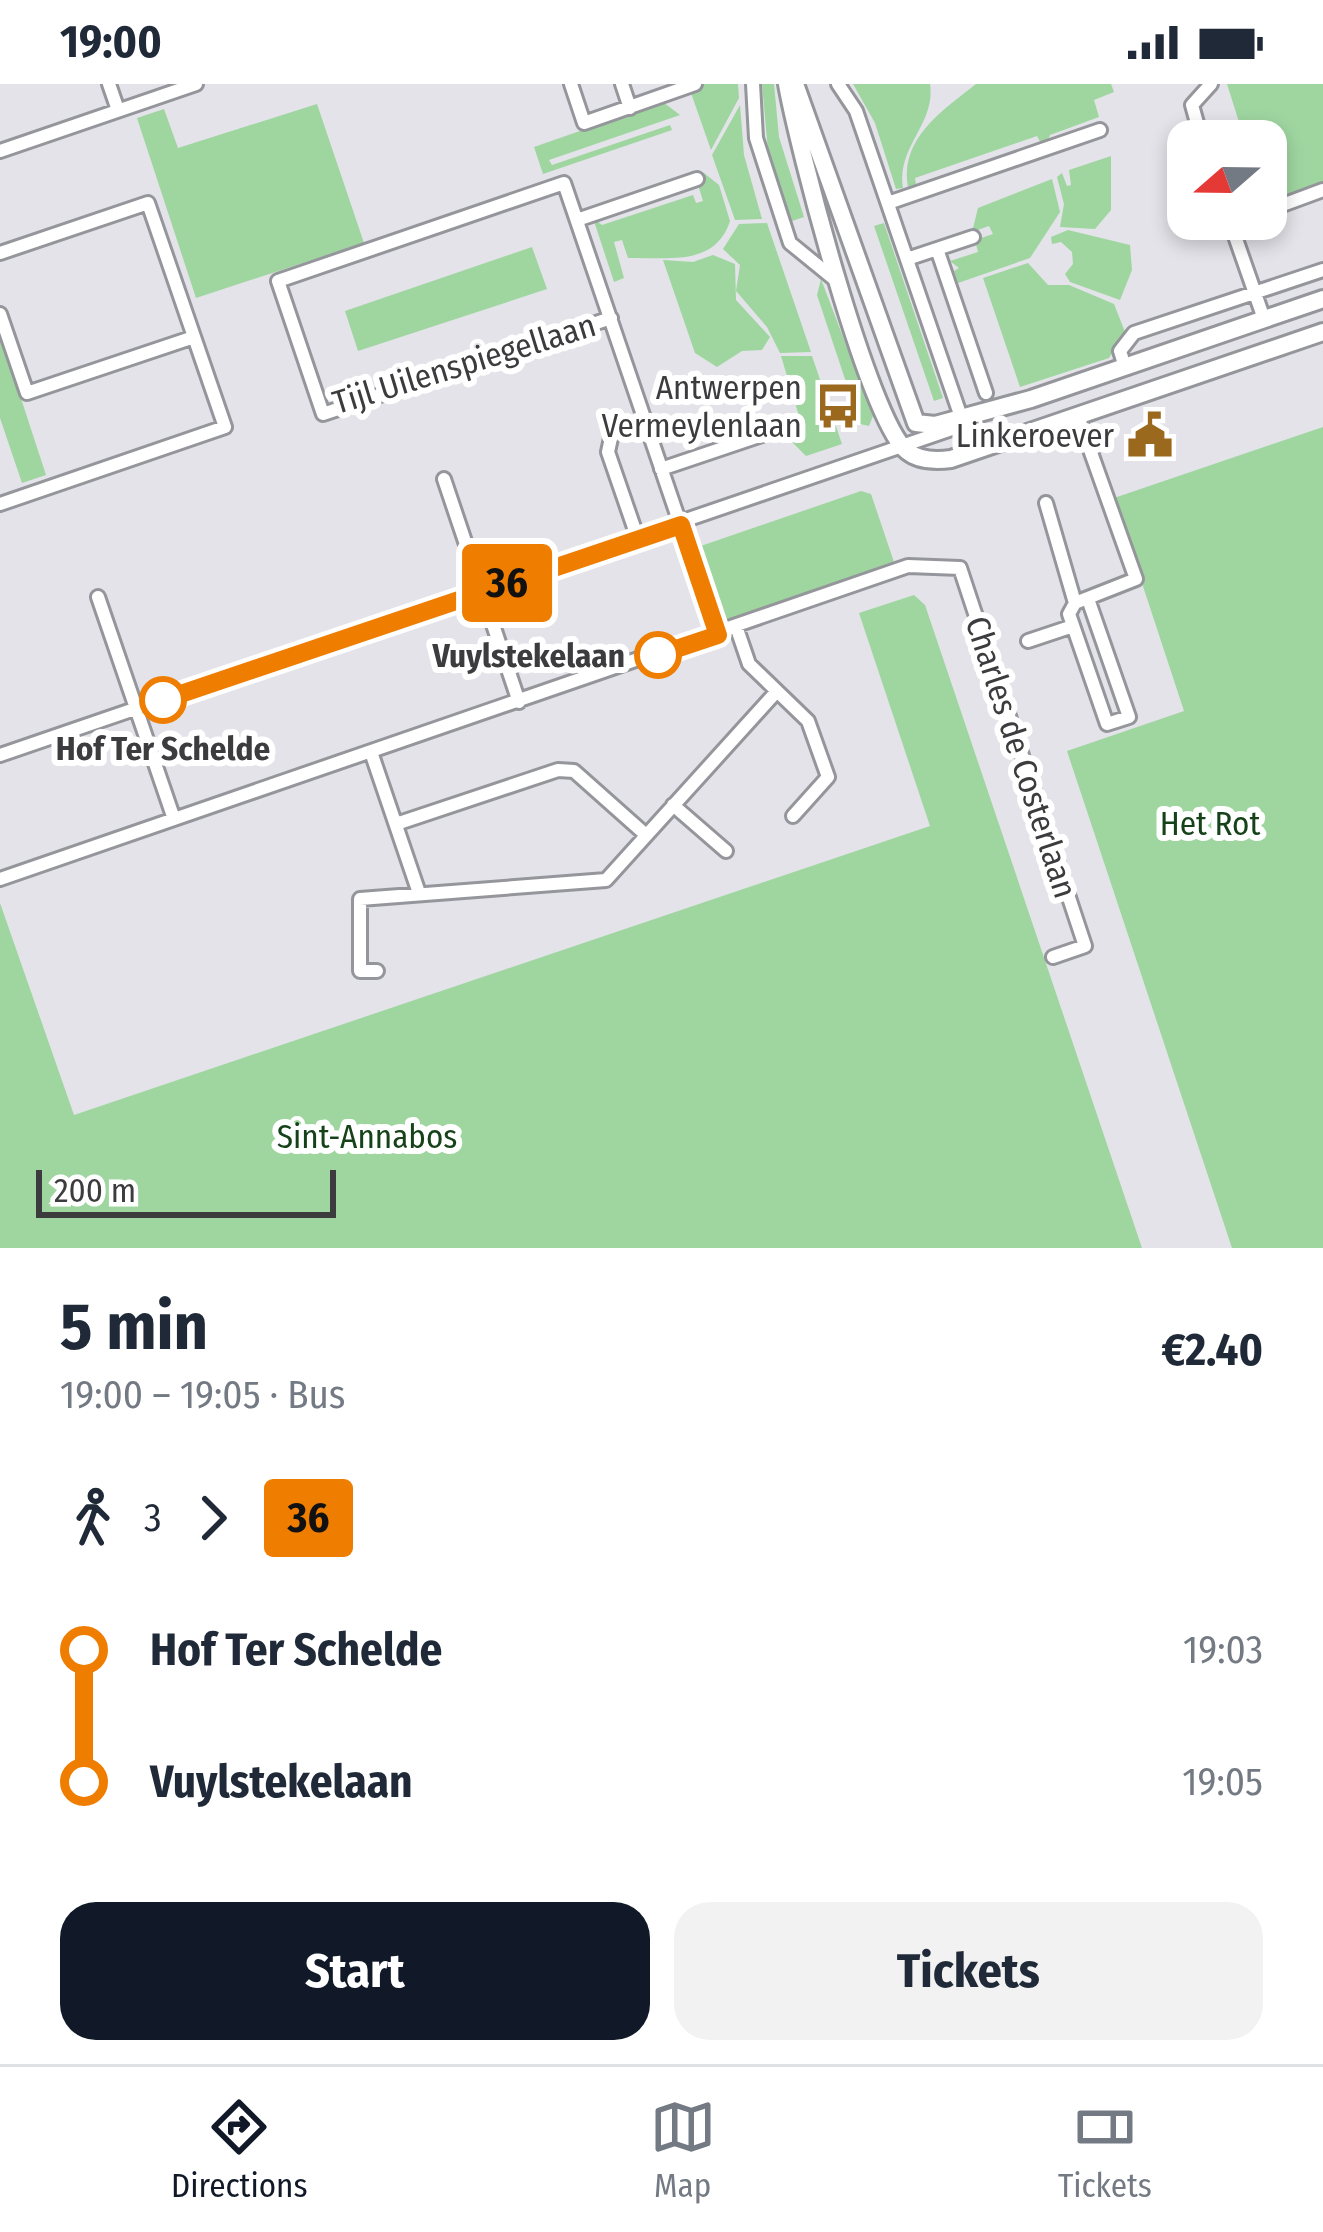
<!DOCTYPE html>
<meta charset="utf-8">
<style>
:root{--surface:#fff;--page:#f2f2f3;--text:#1f2937;--muted:#747a83;--line:#e0e1e3;--accent:#111827}
body{margin:0;font-family:"Fira Sans Condensed",sans-serif;background:var(--page);color:var(--text);height:100vh;display:flex;flex-direction:column;font-size:45px;white-space:nowrap}
*{box-sizing:border-box;margin:0}
p{font-size:39px;color:var(--muted)}
.icon{flex:none;width:66px;height:66px;fill:none;stroke:currentColor;stroke-width:2;stroke-linecap:round;stroke-linejoin:round}
.map{position:relative;height:1164px;overflow:hidden}
.details{display:flex;flex-direction:column;background:var(--surface);flex:1}
.details>*{flex:none}
.badge{padding:0 24px;border-radius:9px;font-size:42px;line-height:78px}
.needle{width:78px;rotate:250deg}
.fabs{position:absolute;left:1167px;top:36px;display:grid;gap:24px}
.fabs a{display:grid;place-items:center;width:120px;height:120px;border-radius:24px;background:var(--surface);box-shadow:0 6px 18px #0003;font-size:60px}
.scale{position:absolute;left:36px;bottom:30px;width:300px;box-sizing:border-box;padding-left:12px;border:6px solid #3c3c3e;border-top:0;font-size:33px;line-height:42px;white-space:nowrap;color:#3c3c3e;-webkit-text-stroke:9px #fff;paint-order:stroke}
.map>.badge{position:absolute;translate:-50% -50%;box-shadow:0 0 0 6px #fff}
.legs{display:flex;align-items:center;gap:18px;height:132px;padding:0 60px;font-size:39px}
.legs p{margin-inline-start:auto}
.summary{display:flex;align-items:center;justify-content:space-between;height:204px;padding:0 60px}
h1{font-size:66px;font-weight:700;line-height:90px}
.primary-button{display:flex;gap:24px;margin-top:auto;padding:24px 60px}
.primary-button a{flex:1;height:138px;border-radius:36px;background:var(--accent);color:#fff;font-size:48px;font-weight:700;line-height:138px;text-align:center}
.primary-button a+a{background:var(--page);color:var(--text)}
ul{padding:0 60px;list-style:none}
li{display:flex;align-items:center;gap:42px;height:132px;font-size:45px}
li i{display:grid;place-items:center;width:18px;height:100%;margin:0 15px;background:currentColor}
li i::after{content:'';width:30px;height:30px;margin:-15px;border:9px solid;border-radius:50%;background:var(--surface)}
li p{margin-inline-start:auto}
li:first-child i{background:linear-gradient(#0000 50%,currentColor 0)}
li:last-child i{background:linear-gradient(currentColor 50%,#0000 0)}
.status{display:flex;justify-content:space-between;align-items:center;height:84px;padding:0 60px;background:var(--surface);direction:ltr}
.status svg{height:33px;fill:currentColor}
.tab-bar{display:flex;justify-content:space-around;align-items:center;height:168px;border-top:3px solid var(--line);background:var(--surface);font-size:33px;color:var(--muted)}
.tab-bar a{display:grid;justify-items:center;gap:6px}
.tab-bar .on{color:var(--accent)}
.map>svg:first-child{display:block}
.green{fill:#9fd6a0}
.lines{fill:none;stroke-linecap:round;stroke-linejoin:round}
.minor-casing{stroke:#95969b;stroke-width:18}
.secondary-casing{stroke:#95969b;stroke-width:22}
.minor{stroke:#fff;stroke-width:12}
.secondary{stroke:#fff;stroke-width:16}
.line-1-casing{stroke:#fff;stroke-width:27}
.line-1{stroke:#ef7d00;stroke-width:18}
.stop-1-dot{fill:#fff;stroke:#ef7d00;stroke-width:6}
.labels{text-anchor:middle;stroke-width:12;stroke-linejoin:round;paint-order:stroke}
.street-label{font-size:33px;fill:#3c3c3e;stroke:#fff}
.poi-label{font-size:33px;fill:#3c3c3e;stroke:#fff;text-anchor:end}
.stop-label{font-size:33px;font-weight:bold;fill:#3c3c3e;stroke:#fff;text-anchor:end}
.park-label{font-size:33px;fill:#16421a;stroke:#fff}
</style>
<div class="status"><b>19:00</b><svg viewBox="0 0 49 12"><path d="M0 12V9h3v3zM5 12V6h3v6zM10 12V3h3v9zM15 12V0h3v12zM26 1h20v11H26zM47 4h2v5h-2z"/></svg></div>
<div class="map">
<svg width="1323" height="1164" viewBox="0 0 1323 1164">
<rect width="100%" height="100%" fill="#e3e3e9"/>
<path class="green" d="M 700,0 L 738,0 L 739,14 L 711,66 L 691,9 L 702,5 Z
M 762,0 L 774,0 L 779,53 L 804,133 L 792,137 L 768,67 Z
M 853,0 L 930,0 C 936,40 896,63 903,104 L 896,105 L 875,39 Z
M 976,0 L 1111,0 L 1114,8 L 1094,16 L 1099,33 L 1050,51 L 1047,59 L 1042,61 L 1037,52 L 915,94 L 916,100 L 908,103 C 899,55 943,26 976,0 Z
M 1227,0 L 1323,0 L 1323,98 L 1266,118 L 1266,57 L 1245,57 Z
M 663,18 L 680,31 L 549,76 L 552,81 L 670,41 L 672,46 L 543,90 L 534,63 Z
M 317,20 L 364,159 L 196,214 L 137,34 L 164,25 L 178,64 Z
M 740,21 L 744,71 L 762,135 L 735,136 L 712,71 Z
M 1111,72 L 1111,126 L 1095,145 L 1060,143 L 1064,120 L 1057,93 L 1062,89 L 1067,102 L 1071,101 L 1069,86 Z
M 704,89 L 719,101 L 730,137 C 715,183 668,173 628,174 L 622,156 L 614,158 L 624,194 L 614,198 L 593,134 L 602,141 L 693,111 L 696,119 L 703,117 L 695,91 Z
M 1052,95 L 1060,128 L 1030,174 L 958,199 L 954,187 L 959,184 L 950,177 L 978,168 L 975,156 L 993,150 L 989,142 L 972,148 L 978,124 Z
M 767,139 L 811,268 L 780,269 L 767,243 L 736,207 L 740,181 L 723,165 L 739,140 Z
M 884,139 L 943,314 L 934,317 L 874,142 Z
M 1068,146 L 1130,161 L 1132,186 L 1120,216 L 1070,198 L 1065,190 L 1073,180 L 1072,168 L 1061,158 L 1052,160 L 1051,153 Z
M 532,163 L 547,205 L 358,267 L 345,227 Z
M 713,171 L 735,180 L 736,216 L 770,253 L 762,266 L 742,267 L 717,283 L 695,269 L 663,176 L 693,178 Z
M 1028,179 L 1048,201 L 1069,201 L 1114,220 L 1125,248 L 1109,274 L 1020,303 L 983,194 Z
M 821,195 L 873,332 L 869,342 L 860,340 L 817,211 Z
M 0,250 L 46,391 L 22,399 L 0,334 Z
M 781,272 L 812,272 L 842,360 L 806,372 L 788,354 L 799,332 Z
M 1323,343 L 1323,1164 L 1232,1164 L 1067,667 L 1184,627 L 1114,414 Z
M 861,407 L 871,410 L 895,481 L 722,540 L 695,464 Z
M 914,511 L 925,521 L 1142,1164 L 0,1164 L 0,819 L 74,1031 L 930,742 L 859,529 Z"/>
<g class="lines">
<g class="minor-casing">
<path id="minor" d="M 109,0 L 118,26
M 571,0 L 584,39 L 695,0
M 622,0 L 630,24
M 753,0 L 756,54 L 790,159 L 833,194
M 838,0 L 856,27 L 961,333
M 1202,57 L 1192,21 L 1211,0
M 0,67 L 196,0
M 888,119 L 1100,46
M 1266,127 L 1323,106
M 1229,135 L 1264,235
M 577,136 L 697,95
M 937,165 L 986,309
M 0,169 L 148,119 L 225,343 L 0,420
M 907,175 L 973,153
M 0,230 L 27,309 L 194,253
M 611,234 L 323,330 L 278,197 L 564,99 L 718,551
M 1125,283 L 1120,267 L 1134,249 L 1323,186
M 1078,332 L 1136,495 L 1075,519 L 1069,530 L 1107,640 L 1129,633 L 1088,515
M 611,354 L 608,368 L 638,455
M 661,385 L 762,351
M 444,395 L 519,618
M 1046,419 L 1075,519
M 98,513 L 174,735
M 737,545 L 749,580 L 808,637 L 828,693 L 793,732
M 1028,557 L 1073,542
M 371,668 L 419,809
M 0,671 L 969,339
M 673,721 L 726,767
M 396,740 L 558,686 L 574,687 L 646,751
M 0,795 L 908,482 L 960,484 L 1085,862 L 1053,873
M 377,887 L 360,887 L 360,815 L 606,796 L 777,607"/>
</g>
<g class="secondary-casing">
<path id="secondary" d="M 787,0 C 797,58 869,338 907,367 C 919,377 936,377 951,375 L 1323,248
M 795,0 L 916,339 L 935,341 L 1031,315 L 1323,215"/>
</g>
<use href="#minor" class="minor"/>
<use href="#secondary" class="secondary"/>
</g>
<g class="lines">
<g class="line-1-casing">
<path id="line-1" d="M 163,616 L 681,441 L 718,551 L 658,571"/>
</g>
<use href="#line-1" class="line-1"/>
</g>
<defs>
<g id="bus-bare" transform="scale(3.6)"><path d="M-5-6H5V4H4V6H2V4H-2V6H-4V4H-5ZM-3.5-4V0h7V-4ZM-3.5 1.2v1.5H-2V1.2ZM2 1.2v1.5H3.5V1.2Z" fill="#9b691d" stroke="#fff" stroke-width="2.5" paint-order="stroke"/></g>
<g id="civic-bare" transform="scale(3.6)"><path d="M-.6-6.5H3V-4.5H.6V-3L4-1V1h2V6H-6V1h2V-1L-.6-3ZM-1.2 2.5V6h2.4V2.5Z" fill="#9b691d" stroke="#fff" stroke-width="2.5" paint-order="stroke"/></g>
</defs>
<g fill-rule="evenodd">
<use href="#bus-bare" x="838" y="322"/>
<use href="#civic-bare" x="1150" y="351"/>
</g>
<g class="stop-1-dot">
<circle cx="658" cy="571" r="21"/>
<circle cx="163" cy="616" r="21"/>
</g>
<g class="labels">
<g class="street-label">
<text transform="translate(464 279) rotate(-17)" y="12">Tijl Uilenspiegellaan</text>
<text transform="translate(1022 673) rotate(72)" y="12">Charles de Costerlaan</text>
</g>
<g class="poi-label">
<text x="802" y="315">Antwerpen<tspan x="802" dy="38">Vermeylenlaan</tspan></text>
<text x="1114" y="363">Linkeroever</text>
</g>
<g class="stop-label">
<text x="625" y="583">Vuylstekelaan</text>
<text x="163" y="676" text-anchor="middle">Hof Ter Schelde</text>
</g>
<g class="park-label">
<text x="1210" y="751">Het Rot</text>
<text x="367" y="1064">Sint-Annabos</text>
</g>
</g>
</svg>
<div class="fabs">
<a><svg class="needle" viewBox="-14 -14 28 28"><path d="M0-13l5 13h-10z" fill="#e53935"/><path d="M0 13l5-13h-10z" fill="#747a83"/></svg></a>
</div>
<div class="scale">200 m</div>
<b class="badge" style="left:507px;top:499px;background:#ef7d00;color:#111">36</b>
</div>
<section class="details">
<div class="summary"><div><h1>5 min</h1><p>19:00 – 19:05 · Bus</p></div><b>€2.40</b></div>
<div class="legs"><svg class="icon" aria-label="walk" viewBox="0 0 24 24"><circle cx="13" cy="4" r="2"/><path d="M13 8l-2 6 4 7M11 14l-3 7M7 12l3-4h3l4 4"/></svg>3<svg class="icon" aria-label="forward" viewBox="0 0 24 24"><path d="M9 5l7 7-7 7"/></svg><b class="badge" style="background:#ef7d00;color:#111">36</b></div>
<ul>
<li><i style="color:#ef7d00"></i><b>Hof Ter Schelde</b><p>19:03</p></li>
<li><i style="color:#ef7d00"></i><b>Vuylstekelaan</b><p>19:05</p></li>
</ul>
<div class="primary-button"><a>Start</a><a>Tickets</a></div>
</section>
<nav class="tab-bar">
<a class="on"><svg class="icon" aria-label="directions" viewBox="0 0 24 24"><path d="M12 3l9 9-9 9-9-9zM9 14v-3h6M13 9l2 2-2 2"/></svg>Directions</a>
<a><svg class="icon" aria-label="map" viewBox="0 0 24 24"><path d="M3 6l6-2 6 2 6-2v14l-6 2-6-2-6 2zM9 4v14M15 6v14"/></svg>Map</a>
<a><svg class="icon" aria-label="tickets" viewBox="0 0 24 24"><path d="M3 7h18v10H3zM15 7v10"/></svg>Tickets</a>
</nav>
